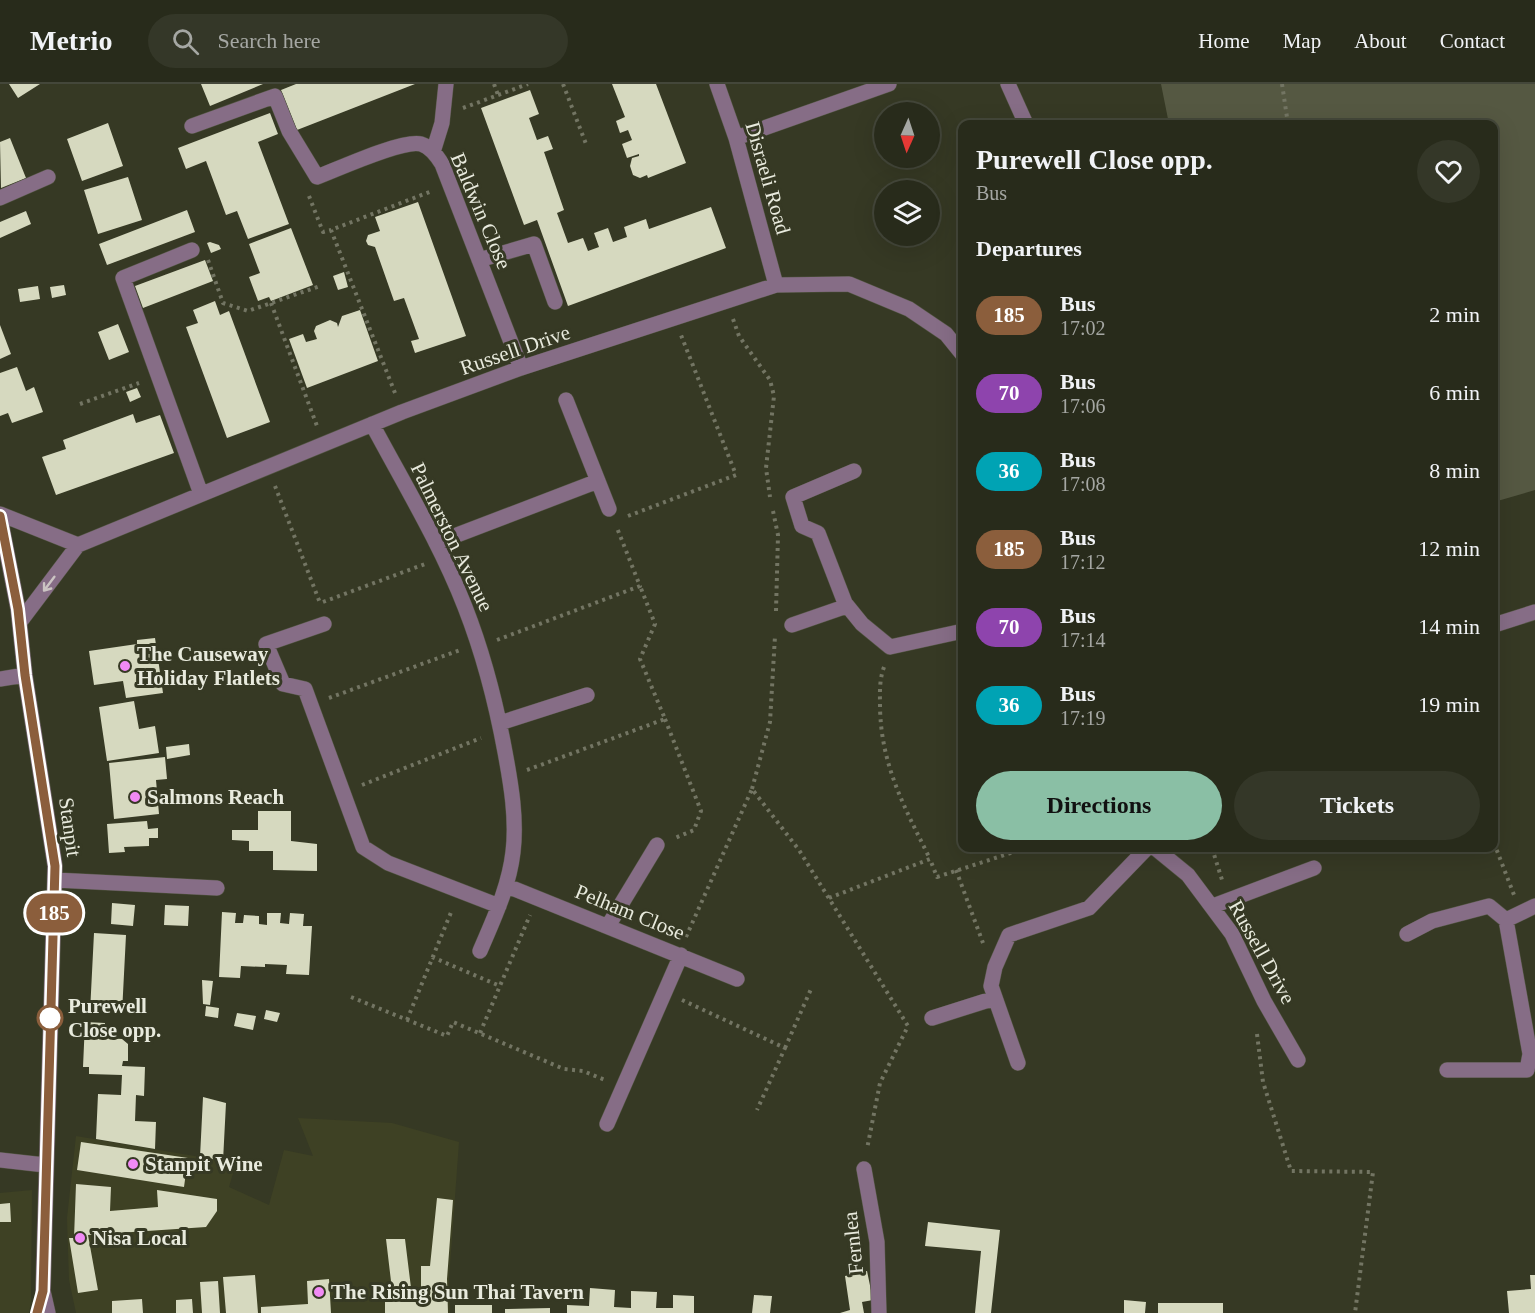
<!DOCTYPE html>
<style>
:root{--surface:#282b1b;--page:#343728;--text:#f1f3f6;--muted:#a5a7a3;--line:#44473a;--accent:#8abfa5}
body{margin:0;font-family:Georgia,serif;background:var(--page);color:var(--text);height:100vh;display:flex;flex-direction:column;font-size:22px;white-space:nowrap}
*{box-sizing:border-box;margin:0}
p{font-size:20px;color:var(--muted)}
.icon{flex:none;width:33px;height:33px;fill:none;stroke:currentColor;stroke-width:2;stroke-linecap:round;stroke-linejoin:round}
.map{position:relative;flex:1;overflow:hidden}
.details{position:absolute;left:958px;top:36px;width:540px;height:732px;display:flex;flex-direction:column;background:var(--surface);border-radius:12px;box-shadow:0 6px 24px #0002,0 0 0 2px var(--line)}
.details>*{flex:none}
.badge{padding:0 12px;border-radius:20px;font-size:21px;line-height:39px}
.needle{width:39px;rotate:183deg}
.controls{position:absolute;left:874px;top:18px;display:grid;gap:12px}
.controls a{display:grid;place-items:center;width:66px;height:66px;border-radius:50%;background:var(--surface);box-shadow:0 6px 24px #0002,0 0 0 2px var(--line);font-size:30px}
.map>.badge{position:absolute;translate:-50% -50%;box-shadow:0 0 0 3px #fff}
h2{padding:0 18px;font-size:22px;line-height:54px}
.round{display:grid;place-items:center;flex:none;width:63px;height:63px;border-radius:32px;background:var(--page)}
.headline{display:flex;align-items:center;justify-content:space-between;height:102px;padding:0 18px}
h1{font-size:28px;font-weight:800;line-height:45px}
.primary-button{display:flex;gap:12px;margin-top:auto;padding:12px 18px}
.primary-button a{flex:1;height:69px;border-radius:36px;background:var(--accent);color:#111;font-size:24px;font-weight:800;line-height:69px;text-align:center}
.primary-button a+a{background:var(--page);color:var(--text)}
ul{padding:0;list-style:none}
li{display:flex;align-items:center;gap:18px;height:78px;padding:0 18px}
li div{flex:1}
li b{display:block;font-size:22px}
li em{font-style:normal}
li .badge{min-width:66px;font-weight:700;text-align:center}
header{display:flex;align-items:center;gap:36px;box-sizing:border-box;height:84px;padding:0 30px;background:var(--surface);border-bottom:2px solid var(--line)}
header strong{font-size:28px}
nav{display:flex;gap:33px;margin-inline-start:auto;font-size:21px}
.search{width:420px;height:54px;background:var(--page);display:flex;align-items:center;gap:15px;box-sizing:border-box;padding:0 21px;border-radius:33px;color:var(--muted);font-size:22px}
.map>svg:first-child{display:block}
.built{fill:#3e4124}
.green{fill:#555842}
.building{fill:#d6d9bf}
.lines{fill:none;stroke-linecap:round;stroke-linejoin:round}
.minor-casing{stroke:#525542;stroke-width:16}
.path{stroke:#737563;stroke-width:4;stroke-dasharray:3 4.5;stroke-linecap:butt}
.minor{stroke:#866d86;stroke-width:15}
.oneway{stroke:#cbc4c3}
.line-casing{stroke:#fff;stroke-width:14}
.line{stroke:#8b5e3c;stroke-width:9}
.poi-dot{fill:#f18af4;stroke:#363924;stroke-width:2}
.stop-dot{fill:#fff;stroke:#8b5e3c;stroke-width:3}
.labels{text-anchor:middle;stroke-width:6;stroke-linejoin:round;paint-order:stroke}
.street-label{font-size:21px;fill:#e8eadd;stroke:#363924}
.poi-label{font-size:21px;font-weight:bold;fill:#e8eadd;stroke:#363924;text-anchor:start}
.stop-label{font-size:21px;font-weight:bold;fill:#e8eadd;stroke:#363924;text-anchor:start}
</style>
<header>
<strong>Metrio</strong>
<div class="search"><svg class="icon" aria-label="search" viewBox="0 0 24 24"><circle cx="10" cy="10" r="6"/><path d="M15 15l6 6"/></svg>Search here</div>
<nav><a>Home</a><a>Map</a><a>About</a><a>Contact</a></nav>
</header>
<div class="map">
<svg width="1535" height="1229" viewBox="0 0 1535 1229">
<rect width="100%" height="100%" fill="#363924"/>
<path class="built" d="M 298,1034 L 392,1039 L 459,1058 L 449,1195 L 450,1229 L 76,1229 L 69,1196 L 67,1134 L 76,1052 L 236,1079 L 229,1103 L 269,1121 L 284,1066 L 313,1072 Z
M 32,1106 L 31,1217 L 29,1229 L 0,1229 L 0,1109 Z"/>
<path class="green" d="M 1161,0 L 1535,0 L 1535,406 L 1494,418 L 1494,40 L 1169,40 Z"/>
<path class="building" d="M 9,0 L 40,0 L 18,14 Z
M 201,0 L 263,0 L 210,22 Z
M 296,0 L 415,0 L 297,46 L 281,6 Z
M 612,0 L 656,0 L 686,79 L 648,94 L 647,91 L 640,94 L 633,91 L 630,82 L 632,74 L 639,72 L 639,70 L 627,74 L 622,60 L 632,56 L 628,46 L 620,49 L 616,37 L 625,33 Z
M 530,6 L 539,30 L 529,34 L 537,56 L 548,52 L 553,65 L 544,68 L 564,126 L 557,129 L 568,159 L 583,154 L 588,167 L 599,163 L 594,149 L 608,144 L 613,158 L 627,153 L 624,143 L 646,135 L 649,145 L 711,123 L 726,164 L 568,222 L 537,136 L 524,141 L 481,24 Z
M 270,29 L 278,50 L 258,58 L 289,140 L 248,155 L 237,127 L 226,131 L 206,77 L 186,85 L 178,64 Z
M 108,39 L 123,82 L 82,97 L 67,55 Z
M 10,54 L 26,94 L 1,104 L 0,58 Z
M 128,93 L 142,136 L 98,150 L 84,106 Z
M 418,118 L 466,252 L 415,269 L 411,257 L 419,255 L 404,214 L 394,217 L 375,163 L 368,161 L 366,157 L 368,151 L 380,147 L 375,133 Z
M 187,126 L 195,148 L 107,181 L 99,160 Z
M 26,127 L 31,140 L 0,154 L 0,138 Z
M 291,144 L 313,201 L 271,217 L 269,213 L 258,217 L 249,193 L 260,189 L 249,160 Z
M 210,158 L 219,161 L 221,165 L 211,169 L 207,159 Z
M 205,176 L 213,197 L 143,224 L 135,202 Z
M 344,188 L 348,203 L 338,206 L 333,192 Z
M 64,201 L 66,211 L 52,214 L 50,203 Z
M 38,202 L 40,215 L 20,218 L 18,205 Z
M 215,217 L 220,231 L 229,227 L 270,338 L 227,354 L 186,243 L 198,239 L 193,226 Z
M 360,226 L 378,277 L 307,304 L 289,255 L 303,250 L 306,258 L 317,255 L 314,247 L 316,242 L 330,236 L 337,239 L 338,243 L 342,232 Z
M 118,240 L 129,268 L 109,276 L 98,248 Z
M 0,241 L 11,270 L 0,275 Z
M 17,283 L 26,307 L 34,303 L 43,328 L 12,339 L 8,329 L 0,332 L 0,289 Z
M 137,304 L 141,313 L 130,318 L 126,308 Z
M 133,330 L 136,339 L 160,331 L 174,369 L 56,411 L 42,373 L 66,365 L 63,356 Z
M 155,554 L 163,609 L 126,614 L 123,597 L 94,601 L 89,567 L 137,560 L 137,556 Z
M 134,617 L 139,645 L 155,642 L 159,669 L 107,677 L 99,623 Z
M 189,660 L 190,671 L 167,675 L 166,663 Z
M 165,673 L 167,695 L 156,696 L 159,730 L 114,735 L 109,679 Z
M 258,727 L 291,727 L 291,757 L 317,760 L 317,787 L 273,786 L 273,767 L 249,767 L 249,757 L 232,756 L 232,746 L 258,746 Z
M 147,737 L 148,745 L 158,744 L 158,754 L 149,754 L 149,762 L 124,763 L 125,768 L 109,769 L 107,740 Z
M 112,819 L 135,821 L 133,842 L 111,840 Z
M 165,821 L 189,822 L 188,842 L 164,841 Z
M 222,828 L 236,829 L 235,839 L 243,839 L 244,831 L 259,832 L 259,840 L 267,841 L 267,829 L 281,829 L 280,839 L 289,840 L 290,829 L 304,830 L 303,842 L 312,842 L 309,891 L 286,890 L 287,881 L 265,880 L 265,883 L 241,882 L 240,894 L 219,893 Z
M 94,849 L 126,851 L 122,929 L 90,928 Z
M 202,896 L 213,897 L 210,921 L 203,920 Z
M 206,922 L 219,924 L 218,934 L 205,932 Z
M 266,926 L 280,929 L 277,938 L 264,935 Z
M 237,929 L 256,932 L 253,946 L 234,942 Z
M 85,938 L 105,939 L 104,954 L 122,955 L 128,960 L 128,977 L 123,977 L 122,982 L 145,983 L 144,1012 L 136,1011 L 135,1037 L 156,1038 L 155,1065 L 96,1055 L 98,1010 L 121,1011 L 122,991 L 89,990 L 89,983 L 83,983 Z
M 203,1013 L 226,1019 L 223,1077 L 200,1073 Z
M 81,1058 L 188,1074 L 184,1103 L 77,1086 Z
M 76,1100 L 111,1103 L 110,1127 L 158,1123 L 157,1106 L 217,1115 L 217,1127 L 206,1143 L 88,1151 L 98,1206 L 78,1209 L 69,1154 L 74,1154 Z
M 437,1114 L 453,1116 L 447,1195 L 448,1229 L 385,1229 L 385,1214 L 393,1214 L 386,1155 L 405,1155 L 412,1212 L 421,1211 L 421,1182 L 430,1182 Z
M 10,1119 L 11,1138 L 0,1138 L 0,1120 Z
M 928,1138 L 1000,1146 L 991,1229 L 975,1229 L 981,1167 L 925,1162 Z
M 867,1187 L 873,1216 L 862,1218 L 864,1229 L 840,1229 L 850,1226 L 845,1192 Z
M 255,1191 L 258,1229 L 226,1229 L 223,1193 Z
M 1530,1191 L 1535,1191 L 1535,1229 L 1509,1229 L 1507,1207 L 1531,1205 Z
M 329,1195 L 331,1229 L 261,1229 L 261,1223 L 308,1220 L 307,1197 Z
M 218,1197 L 220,1229 L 202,1229 L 200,1198 Z
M 590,1204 L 615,1206 L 614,1223 L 631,1224 L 631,1207 L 657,1208 L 656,1224 L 673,1224 L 673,1211 L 694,1212 L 694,1229 L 567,1229 L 567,1221 L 589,1222 Z
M 754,1211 L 772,1212 L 770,1229 L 752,1229 Z
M 142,1215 L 143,1229 L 112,1229 L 112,1217 Z
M 192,1215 L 193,1229 L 176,1229 L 176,1216 Z
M 1124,1216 L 1146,1218 L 1145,1229 L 1124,1229 Z
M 1158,1219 L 1223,1219 L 1223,1229 L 1158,1229 Z
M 455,1221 L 492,1221 L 492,1229 L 455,1229 Z
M 550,1224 L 550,1229 L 505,1229 L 505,1225 Z"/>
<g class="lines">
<g class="minor-casing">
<path id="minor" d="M 717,0 L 736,54 L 776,201
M 1008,0 L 1026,40
M 192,42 L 275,12 L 289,47 L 317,93 C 338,85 403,55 421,60 C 431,63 437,72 442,80 L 521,284
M 736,54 L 889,0
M 433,68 L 442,39 L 446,0
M 0,114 L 48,93
M 192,166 L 123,194 L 201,410
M 479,176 L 534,160 L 555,218
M 566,316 L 609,425
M 372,340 C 404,400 440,459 465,523 C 483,569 496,619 505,668 C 511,700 517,735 513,768 C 509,803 494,834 480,867
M 854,387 L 793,413 L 802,442 L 818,449 L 845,519 L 862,540 L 890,563 L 963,547
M 0,430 L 78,461
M 0,433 L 18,525 L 25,591 L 55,782 L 43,1207 L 48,1229
M 436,459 L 598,397
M 20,538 L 78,461 L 402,328 L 521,284 L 776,201 L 849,200 L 909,225 L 946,250 L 963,271
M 324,540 L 266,560 L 283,600 L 305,605 L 363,763 L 388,779 L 499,822
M 792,541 L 847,522
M 1494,541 L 1535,528
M 0,595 L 25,591
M 500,639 L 587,611
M 1155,764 L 1188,791 L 1232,850 L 1264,917 L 1298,976
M 55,796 L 217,804
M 507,802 L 737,895
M 1213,822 L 1314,784
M 608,842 L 657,761
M 1407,850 L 1432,837 L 1489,822 L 1506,836 L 1535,822
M 932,934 L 995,914
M 1018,979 L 991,902 L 995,883 L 1009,851 L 1089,824 L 1147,764
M 1447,986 L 1527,986 L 1530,970 L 1506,836
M 607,1040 L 681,871
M 0,1076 L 45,1081
M 864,1085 L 877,1158 L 879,1229"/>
</g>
<path class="path" d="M 494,0 L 498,11
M 563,0 L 586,60
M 1282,0 L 1288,40
M 463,24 L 528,0
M 309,112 L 323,148 L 331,146
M 208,176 L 223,219 L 248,227 L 320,202
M 271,219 L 317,342
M 733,235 L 739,252 L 770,296 L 774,312 L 766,384 L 770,413
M 395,309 L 331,146 L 432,107
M 80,320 L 139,299
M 275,402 L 320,519
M 773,427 L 778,451 L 776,527
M 628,432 L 736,391 L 681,251
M 323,518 L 425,480
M 497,556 L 640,502 L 617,444
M 884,583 C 879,597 880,609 880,623 C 881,682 905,724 930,775
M 329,614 L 460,566
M 665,635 L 701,727 L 694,746 L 675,754
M 527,686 L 665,635 L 640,575 L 655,540 L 640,502
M 362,701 L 481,654
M 752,705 L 770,638 L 775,552
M 1494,759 L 1514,811
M 1212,764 L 1223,799
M 956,786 L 983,859
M 829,814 L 930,775 L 937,793 L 1026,764
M 686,853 L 752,705 L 799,766 L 908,942 L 880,999 L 867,1065
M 432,873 L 500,902
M 351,913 L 447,952 L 453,938 L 564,985 L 583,987 L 605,996
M 682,916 L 785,964 L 757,1026
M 407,936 L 452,826
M 480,949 L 530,831
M 1257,950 L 1263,998 L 1291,1087 L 1373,1088 L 1355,1229
M 785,964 L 811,905"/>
<use href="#minor" class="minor"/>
</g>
<defs><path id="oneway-shaft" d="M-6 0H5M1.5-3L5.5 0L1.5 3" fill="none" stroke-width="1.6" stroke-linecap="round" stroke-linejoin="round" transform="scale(1.5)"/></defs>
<use class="oneway" href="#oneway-shaft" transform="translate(49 500) rotate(127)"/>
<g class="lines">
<g class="line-casing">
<path id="line" d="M 0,432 L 18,525 L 25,591 L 55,782 L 43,1207 L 37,1229"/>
</g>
<use href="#line" class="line"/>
</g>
<g class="poi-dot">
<circle cx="125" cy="582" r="6"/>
<circle cx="135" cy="713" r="6"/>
<circle cx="133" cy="1080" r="6"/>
<circle cx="80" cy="1154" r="6"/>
<circle cx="319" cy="1208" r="6"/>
</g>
<circle class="stop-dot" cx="50" cy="934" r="12"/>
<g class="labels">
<g class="street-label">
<text transform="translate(768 94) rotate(74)" y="7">Disraeli Road</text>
<text transform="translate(481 127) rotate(67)" y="7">Baldwin Close</text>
<text transform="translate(515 266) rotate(-19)" y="7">Russell Drive</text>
<text transform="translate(452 453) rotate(64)" y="7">Palmerston Avenue</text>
<text transform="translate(70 743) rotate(82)" y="7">Stanpit</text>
<text transform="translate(630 828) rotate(22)" y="7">Pelham Close</text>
<text transform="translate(1262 868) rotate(61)" y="7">Russell Drive</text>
<text transform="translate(853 1159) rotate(-96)" y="7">Fernlea</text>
</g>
<g class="poi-label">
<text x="137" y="577">The Causeway<tspan x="137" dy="24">Holiday Flatlets</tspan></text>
<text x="147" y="720">Salmons Reach</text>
<text x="145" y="1087">Stanpit Wine</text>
<text x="92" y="1161">Nisa Local</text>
<text x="331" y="1215">The Rising Sun Thai Tavern</text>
</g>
<g class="stop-label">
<text x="68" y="929">Purewell<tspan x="68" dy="24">Close opp.</tspan></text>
</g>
</g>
</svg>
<div class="controls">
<a><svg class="needle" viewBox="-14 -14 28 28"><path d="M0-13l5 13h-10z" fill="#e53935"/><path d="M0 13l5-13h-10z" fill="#a5a7a3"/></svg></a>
<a><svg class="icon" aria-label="layers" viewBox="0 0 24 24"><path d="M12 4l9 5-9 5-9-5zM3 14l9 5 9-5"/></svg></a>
</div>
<b class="badge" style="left:54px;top:829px;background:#8b5e3c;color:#fff">185</b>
<section class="details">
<div class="headline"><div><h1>Purewell Close opp.</h1><p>Bus</p></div><a class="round"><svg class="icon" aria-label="heart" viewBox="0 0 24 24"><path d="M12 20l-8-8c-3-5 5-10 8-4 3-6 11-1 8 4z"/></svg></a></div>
<h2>Departures</h2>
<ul>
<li><span class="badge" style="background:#8b5e3c;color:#fff">185</span><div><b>Bus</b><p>17:02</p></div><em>2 min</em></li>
<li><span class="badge" style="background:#8e44ad;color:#fff">70</span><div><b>Bus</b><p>17:06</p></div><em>6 min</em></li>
<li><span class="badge" style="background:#00a3b4;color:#fff">36</span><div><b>Bus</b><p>17:08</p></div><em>8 min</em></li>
<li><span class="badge" style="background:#8b5e3c;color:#fff">185</span><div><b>Bus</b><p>17:12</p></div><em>12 min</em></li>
<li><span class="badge" style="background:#8e44ad;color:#fff">70</span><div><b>Bus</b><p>17:14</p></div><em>14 min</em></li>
<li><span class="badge" style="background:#00a3b4;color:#fff">36</span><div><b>Bus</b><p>17:19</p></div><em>19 min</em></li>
</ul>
<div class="primary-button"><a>Directions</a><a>Tickets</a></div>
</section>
</div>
